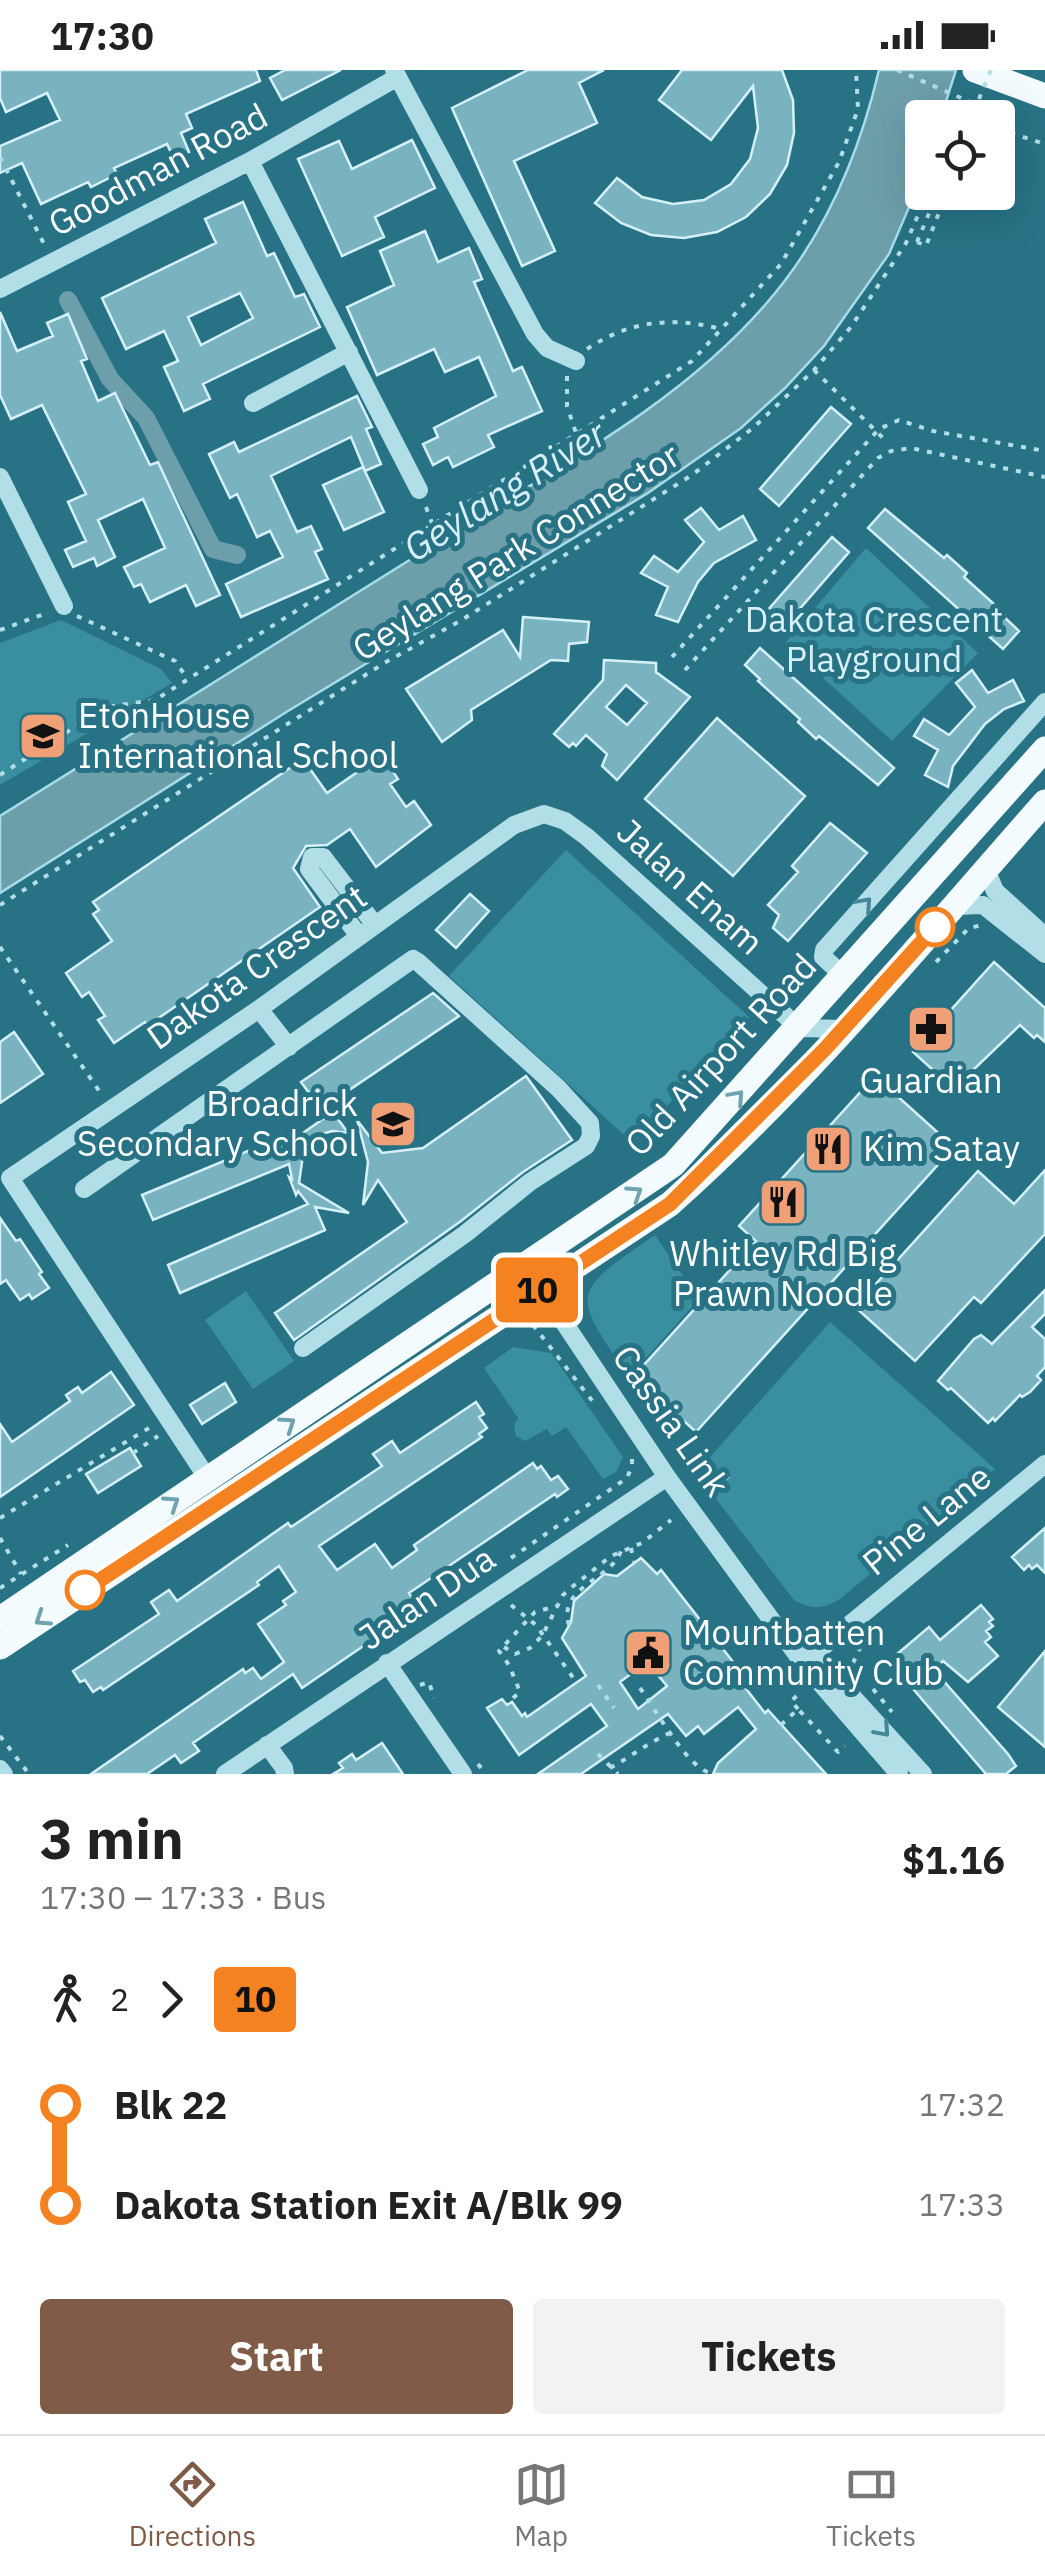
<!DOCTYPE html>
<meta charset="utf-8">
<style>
:root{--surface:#fff;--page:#f2f2f2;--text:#222;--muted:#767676;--line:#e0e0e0;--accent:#7f5b48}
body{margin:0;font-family:"IBM Plex Sans",sans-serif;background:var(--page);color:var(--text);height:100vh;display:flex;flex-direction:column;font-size:38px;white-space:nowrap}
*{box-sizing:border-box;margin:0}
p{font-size:32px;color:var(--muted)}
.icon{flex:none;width:55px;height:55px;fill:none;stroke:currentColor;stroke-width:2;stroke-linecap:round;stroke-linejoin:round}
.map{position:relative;height:1704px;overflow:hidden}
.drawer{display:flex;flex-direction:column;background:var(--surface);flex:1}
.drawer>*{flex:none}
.badge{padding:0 20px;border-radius:8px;font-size:35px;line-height:65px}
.controls{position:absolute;left:905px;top:30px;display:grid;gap:20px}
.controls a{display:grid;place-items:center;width:110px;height:110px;border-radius:10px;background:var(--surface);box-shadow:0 10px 40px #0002;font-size:50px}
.map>.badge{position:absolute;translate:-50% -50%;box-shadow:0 0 0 5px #fff}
.legs{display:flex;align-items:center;gap:15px;height:110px;padding:0 40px;font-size:32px}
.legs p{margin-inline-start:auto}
.headline{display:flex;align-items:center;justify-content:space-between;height:170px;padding:0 40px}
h1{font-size:55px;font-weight:800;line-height:75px}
.button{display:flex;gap:20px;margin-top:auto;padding:20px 40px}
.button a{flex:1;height:115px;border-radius:10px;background:var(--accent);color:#fff;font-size:40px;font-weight:800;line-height:115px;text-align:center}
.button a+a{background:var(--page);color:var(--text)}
ul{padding:0 40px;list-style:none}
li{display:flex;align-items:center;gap:35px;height:100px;font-size:38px}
li i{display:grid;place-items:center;width:15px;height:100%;margin:0 12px;background:currentColor}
li i::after{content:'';width:25px;height:25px;margin:-12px;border:8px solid;border-radius:50%;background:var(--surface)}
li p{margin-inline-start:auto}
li:first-child i{background:linear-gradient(#0000 50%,currentColor 0)}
li:last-child i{background:linear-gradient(currentColor 50%,#0000 0)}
.status{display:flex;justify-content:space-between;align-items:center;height:70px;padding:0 50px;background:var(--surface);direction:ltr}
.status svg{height:28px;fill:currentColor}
.tab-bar{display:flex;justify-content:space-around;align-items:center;height:140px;border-top:2px solid var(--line);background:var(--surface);font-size:28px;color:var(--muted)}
.tab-bar a{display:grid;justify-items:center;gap:5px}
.tab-bar .selected{color:var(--accent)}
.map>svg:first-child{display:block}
.green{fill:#398ea0}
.water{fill:#6d9faa;stroke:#a6dde8;stroke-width:2.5}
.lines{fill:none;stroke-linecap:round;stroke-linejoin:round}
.canal{stroke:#6d9faa;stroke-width:18}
.building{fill:#78b3bf;stroke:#d5f0f6;stroke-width:2.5;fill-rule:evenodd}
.path{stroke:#b2dee7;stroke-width:4;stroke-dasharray:5 8;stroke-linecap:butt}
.minor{stroke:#b2dee7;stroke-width:18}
.major{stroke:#f3fbfe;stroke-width:25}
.path-bridge{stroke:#b2dee7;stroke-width:4;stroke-dasharray:5 8;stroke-linecap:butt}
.oneway{stroke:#438899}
.oneway2{stroke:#6ea3af}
.line-1-casing{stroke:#fff;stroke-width:22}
.line-1{stroke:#f58220;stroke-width:15}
.stop-1-dot{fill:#fff;stroke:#f58220;stroke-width:5}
.labels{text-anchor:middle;stroke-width:10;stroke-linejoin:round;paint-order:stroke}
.street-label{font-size:35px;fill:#fff;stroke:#277385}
.park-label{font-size:35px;fill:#d5f0f6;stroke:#277385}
.poi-label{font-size:35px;fill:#fff;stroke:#277385;text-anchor:start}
.water-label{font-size:38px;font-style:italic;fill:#d4eff5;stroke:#277385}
</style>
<div class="status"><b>17:30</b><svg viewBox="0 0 49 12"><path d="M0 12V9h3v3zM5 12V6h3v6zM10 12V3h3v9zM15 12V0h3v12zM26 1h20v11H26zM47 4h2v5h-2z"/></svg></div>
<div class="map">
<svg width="1045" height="1704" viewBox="0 0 1045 1704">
<rect width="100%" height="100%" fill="#277385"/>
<path class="green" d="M 866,478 L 978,583 L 892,671 L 785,573 Z
M 61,550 L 161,599 L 172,613 L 0,715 L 0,573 Z
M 566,780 L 749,947 L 633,1073 L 449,906 Z
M 655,1165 L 699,1229 L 629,1307 C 571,1222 569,1224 655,1165 Z
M 246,1221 L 294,1291 L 253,1319 L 205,1250 Z
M 830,1252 L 995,1399 L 840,1529 C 824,1539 811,1540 794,1530 L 696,1403 Z
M 513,1277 L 551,1283 L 623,1387 L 616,1402 L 603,1409 L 566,1357 L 552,1366 L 547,1359 L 525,1371 L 516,1366 L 514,1356 L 518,1348 L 484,1298 Z"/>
<path class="water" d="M 879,0 L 956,0 L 941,47 L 922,48 L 922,107 L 889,184 L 824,276 L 785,318 L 741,358 L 648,423 L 288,641 L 0,823 L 0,746 C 149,653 299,559 448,466 C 558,397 679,334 765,235 C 823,169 859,85 879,0 Z"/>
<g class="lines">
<path class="canal" d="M 68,230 L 110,309 L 146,348 L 213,479 L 237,485"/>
</g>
<path class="building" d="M 0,0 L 256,0 L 260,11 L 186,44 L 192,58 L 181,63 L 189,82 L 174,89 L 167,74 L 114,98 L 117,104 L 91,117 L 88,112 L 41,134 L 22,93 L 0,103 L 0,76 L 60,50 L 47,23 L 6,42 L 0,28 Z
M 285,0 L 341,0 L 282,30 L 270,8 Z
M 528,0 L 604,0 L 579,13 L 597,53 L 514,91 L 555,181 L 522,196 L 452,38 Z
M 682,0 L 782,0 L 793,30 L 794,63 L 787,95 L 770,124 L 746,147 L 717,162 L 684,168 L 651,165 L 621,153 L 595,133 L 617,108 L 642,127 L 673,134 L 704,130 L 731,114 L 750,89 L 758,58 L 753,16 L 711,70 L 659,30 Z
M 412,70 L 435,118 L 375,147 L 384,167 L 342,186 L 298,89 L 339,71 L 352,99 Z
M 243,132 L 267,186 L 274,183 L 295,227 L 304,224 L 320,257 L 203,314 L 210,329 L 184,341 L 164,297 L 178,291 L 164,261 L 126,279 L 102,228 L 216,173 L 205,149 ZM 240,223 L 253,248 L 201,275 L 188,247 Z
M 425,161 L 438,192 L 469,178 L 482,209 L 474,212 L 513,301 L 522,297 L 542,341 L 488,365 L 494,377 L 453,397 L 448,387 L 433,395 L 423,374 L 438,367 L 434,358 L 496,326 L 479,287 L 445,302 L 434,279 L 377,305 L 347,237 L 394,215 L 380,181 Z
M 0,242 L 17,281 L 53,266 L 47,253 L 68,244 L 87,289 L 81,291 L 98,331 L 115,323 L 150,395 L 158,392 L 220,525 L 196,536 L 186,515 L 150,532 L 141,514 L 134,517 L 124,497 L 165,478 L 143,429 L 98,450 L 115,487 L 97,496 L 94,488 L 73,497 L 65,480 L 86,471 L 68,432 L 86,424 L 42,335 L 11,349 L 0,325 Z
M 357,326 L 372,357 L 366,359 L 381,394 L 365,401 L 351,367 L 271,406 L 297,462 L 311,456 L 322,479 L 315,482 L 328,509 L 241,547 L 226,514 L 283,487 L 270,461 L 257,467 L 237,424 L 230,428 L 209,384 L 234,372 L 239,382 Z
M 831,337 L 851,354 L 779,436 L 760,419 Z
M 363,397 L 384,442 L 344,460 L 323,415 Z
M 701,438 L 719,460 L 743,446 L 756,470 L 714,493 L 698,512 L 678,552 L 656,545 L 668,517 L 641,503 L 654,486 L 678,502 L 704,472 L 685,450 Z
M 885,439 L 944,488 L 947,485 L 967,503 L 964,507 L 1005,544 L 1003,546 L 1019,561 L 1003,579 L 868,458 Z
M 832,467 L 849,482 L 784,557 L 766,542 Z
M 523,547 L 589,552 L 587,572 L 569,574 L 568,591 L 551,590 L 471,640 L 472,650 L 442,672 L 406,619 L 503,560 L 520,587 Z
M 760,578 L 894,698 L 878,715 L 819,666 L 816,669 L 798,652 L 800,649 L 758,611 L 760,609 L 745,595 Z
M 604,590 L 656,593 L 656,602 L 690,627 L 617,710 L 602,696 L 607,684 L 586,665 L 576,676 L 573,673 L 569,677 L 554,664 L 603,610 ZM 626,615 L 647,633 L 627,655 L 606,637 Z
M 972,600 L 988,623 L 1013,610 L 1024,631 L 1004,639 L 985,654 L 953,696 L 948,717 L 925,705 L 938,680 L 914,666 L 924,649 L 949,665 L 975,637 L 956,613 Z
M 717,648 L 805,726 L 733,806 L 645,729 Z
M 382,685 L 398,709 L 390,714 L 406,737 L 414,731 L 431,755 L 376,797 L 350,759 L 327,775 L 306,776 L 293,798 L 320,837 L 147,956 L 145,952 L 114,973 L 98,950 L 105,946 L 89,922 L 82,927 L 66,903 L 112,871 L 93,844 L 99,840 L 93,832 L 303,689 L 327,723 Z
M 830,753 L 867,783 L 788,871 L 773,858 L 779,845 L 768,835 L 798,802 L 792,796 Z
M 470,824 L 489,841 L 456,878 L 436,860 Z
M 994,892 L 1045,938 L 1045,972 L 1037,965 L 1034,968 L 1020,955 L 972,1001 L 975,1004 L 963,1016 L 961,1014 L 955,1020 L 913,982 Z
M 433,923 L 459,946 L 321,1039 L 301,1012 Z
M 14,962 L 43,1004 L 0,1033 L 0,972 Z
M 526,1006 L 572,1070 L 523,1102 L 461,1151 L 294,1270 L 275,1243 L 407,1152 L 378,1110 L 363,1135 L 368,1092 L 357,1050 L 382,1083 L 423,1078 Z
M 875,1006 L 954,1077 L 696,1362 L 634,1306 L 756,1171 L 739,1156 Z
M 333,1042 L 348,1063 L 332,1061 L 312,1067 L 303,1085 L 299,1113 L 349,1143 L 315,1137 L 325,1160 L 180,1223 L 168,1195 L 308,1134 L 298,1121 L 296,1125 L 289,1107 L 292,1109 L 289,1094 L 153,1150 L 142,1125 L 284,1066 L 287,1074 Z
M 1045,1100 L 1045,1164 L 981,1233 L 974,1227 L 915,1291 L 855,1237 L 978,1101 L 1014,1134 Z
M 0,1148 L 16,1171 L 20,1169 L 42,1202 L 39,1204 L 49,1218 L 32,1229 L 29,1224 L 20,1230 L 6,1210 L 0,1214 Z
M 1045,1220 L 1045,1244 L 1032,1257 L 1045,1269 L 1045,1297 L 1037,1306 L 1041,1310 L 1030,1322 L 1022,1327 L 1020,1325 L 995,1351 L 993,1348 L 988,1353 L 951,1318 L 948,1320 L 938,1311 L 974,1269 L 981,1265 L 992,1274 Z
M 111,1302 L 134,1335 L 0,1427 L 0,1354 L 12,1372 L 70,1331 L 66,1325 L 78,1317 L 82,1323 Z
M 225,1313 L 236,1332 L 202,1354 L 190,1335 Z
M 476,1332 L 484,1344 L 479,1347 L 487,1358 L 479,1364 L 482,1367 L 319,1476 L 337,1500 L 375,1474 L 392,1498 L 417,1480 L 414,1475 L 533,1393 L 537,1399 L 541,1396 L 551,1410 L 558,1406 L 568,1419 L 557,1427 L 555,1424 L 409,1523 L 419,1538 L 302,1618 L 293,1604 L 193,1673 L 199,1681 L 181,1693 L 175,1685 L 147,1704 L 91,1704 L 243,1599 L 245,1603 L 253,1598 L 261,1609 L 284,1592 L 258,1554 L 286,1535 L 283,1531 L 296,1522 L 279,1496 L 257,1512 L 259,1515 L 103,1620 L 101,1617 L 93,1622 L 85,1610 L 80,1612 L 73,1601 L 159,1544 L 151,1532 L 169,1520 L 177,1531 L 288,1453 L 291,1457 L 382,1396 L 373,1384 L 392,1371 L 400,1383 Z
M 130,1378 L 141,1396 L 98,1423 L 86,1404 Z
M 1045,1458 L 1045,1503 L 1037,1495 L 1032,1499 L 1029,1495 L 1024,1500 L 1012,1487 Z
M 641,1488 L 657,1504 L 661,1500 L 734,1593 L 729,1597 L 765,1643 L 768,1640 L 826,1704 L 713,1704 L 718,1693 L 756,1659 L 738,1637 L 704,1664 L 698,1656 L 686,1666 L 668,1644 L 581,1704 L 538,1704 L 607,1656 L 591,1634 L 519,1685 L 487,1638 L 502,1629 L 507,1635 L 512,1632 L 522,1646 L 525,1643 L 527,1647 L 586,1606 L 562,1568 L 571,1552 L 574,1531 L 604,1504 L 617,1506 ZM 647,1592 L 667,1616 L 638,1639 L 620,1612 Z
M 981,1535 L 993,1549 L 989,1552 L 993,1556 L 986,1561 L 991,1567 L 985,1572 L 998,1586 L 968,1612 L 943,1591 L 934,1600 L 1008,1684 L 1016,1696 L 1006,1704 L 986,1704 L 889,1591 L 929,1557 L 940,1570 Z
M 1045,1581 L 1045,1677 L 998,1637 Z
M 382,1673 L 403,1704 L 333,1704 L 343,1698 L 339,1693 L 352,1684 L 356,1690 Z"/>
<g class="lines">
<path class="path" d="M 897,0 L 968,31 L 961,48
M 968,31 L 1003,46 L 1000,51
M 971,48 L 974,41 L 991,48
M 998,59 L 1045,74
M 0,87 L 46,178
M 917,172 L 926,176 L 947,122
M 917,172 L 938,122
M 587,279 C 628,251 674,246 720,259
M 814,300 L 884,369
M 567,306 L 567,336 L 577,366
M 426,437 L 433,456
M 77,546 L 175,591 L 187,608
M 0,560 L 47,543
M 672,587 L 879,359 L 899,350 L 933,361 L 1045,381
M 685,600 L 878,388 L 891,381 L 911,378 L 1045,407
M 0,705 L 106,637 L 155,630 L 692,291 L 781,194 L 839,92 L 858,39 L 856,0
M 0,835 L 386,592 L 460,551 L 692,405 L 753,358 L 814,300 L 851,257 L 906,173 L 928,122
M 0,877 L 102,1025
M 936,892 L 969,858 L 982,855
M 533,1255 L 594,1333
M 133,1383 L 158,1366
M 704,1423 L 729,1406
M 0,1448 L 154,1355
M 0,1468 L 21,1504
M 631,1478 L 634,1492
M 511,1488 L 627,1408 L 632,1396 L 632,1385
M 0,1518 L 68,1475
M 511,1535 L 536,1555 L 574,1609
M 569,1555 C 557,1517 610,1511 621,1481
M 504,1577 L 515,1584 L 530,1578 L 542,1566 L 563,1525 L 572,1517 L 611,1486 L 642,1473 L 671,1450
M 853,1593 L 866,1565
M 420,1615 L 429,1612 L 434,1628
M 598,1615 L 614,1638
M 640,1618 C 656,1640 688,1699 711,1703
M 873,1619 L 892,1642
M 513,1628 L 520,1622 L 509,1595 L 499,1581 L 535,1542 L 557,1536
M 798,1639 L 791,1631 L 800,1623
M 781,1655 L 798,1639 L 838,1682 L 845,1676
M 0,1666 L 29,1704
M 598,1684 L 618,1704
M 478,1694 L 486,1704
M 610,1698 C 632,1686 649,1672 672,1662"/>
<path class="minor" d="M 394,0 L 535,264 L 547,278 L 576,291
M 250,91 L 419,420
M 0,219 L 250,91 L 398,7
M 253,333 L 349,282
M 0,407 L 64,536
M 986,799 L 995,821 L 1045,866
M 954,836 L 983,835 L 1045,884
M 359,866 L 309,799 L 312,787 L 323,787 L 375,855
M 844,906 L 823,887 L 824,880 L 1045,632
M 259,939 L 289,977
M 84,1119 L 413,889 L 418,892 L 558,1018 L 590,1053 L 591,1066 L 586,1076 L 530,1112 L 465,1164 L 303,1278
M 535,1209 L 667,1407 L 803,1593 L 899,1704
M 208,1409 L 10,1108 L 259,939 L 514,755 L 544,744 L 565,751 L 587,767 L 799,958 L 844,959
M 809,1579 L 923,1704
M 387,1593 L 463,1704
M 803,1593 L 1045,1394
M 267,1675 L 284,1698 L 285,1704
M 0,1699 L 4,1704
M 225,1704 L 667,1407"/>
<path class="major" d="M 975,0 L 1045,26
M 0,1549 L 673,1095 L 1045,679
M 0,1577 L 670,1134 C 807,1012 924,869 1045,732"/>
<path class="path-bridge" d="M 974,41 L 991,0"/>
</g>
<defs><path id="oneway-chevron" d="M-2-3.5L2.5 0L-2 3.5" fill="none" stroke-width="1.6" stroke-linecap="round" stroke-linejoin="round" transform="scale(2.5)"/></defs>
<g class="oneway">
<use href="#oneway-chevron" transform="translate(865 834) rotate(-48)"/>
<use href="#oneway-chevron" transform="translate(883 1660) rotate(48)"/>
</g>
<g class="oneway2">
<use href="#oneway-chevron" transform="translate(737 1027) rotate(-48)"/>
<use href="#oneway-chevron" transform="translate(635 1123) rotate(-33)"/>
<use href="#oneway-chevron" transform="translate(288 1354) rotate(-34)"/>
<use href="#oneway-chevron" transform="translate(172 1433) rotate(-34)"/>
<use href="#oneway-chevron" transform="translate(42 1549) rotate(146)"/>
</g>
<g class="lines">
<g class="line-1-casing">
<path id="line-1" d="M 85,1520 L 670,1134 L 825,979 L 935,857"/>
</g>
<use href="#line-1" class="line-1"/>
</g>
<defs>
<g id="school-square" transform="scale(2.5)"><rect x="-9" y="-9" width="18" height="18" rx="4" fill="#f0a077" stroke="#277385"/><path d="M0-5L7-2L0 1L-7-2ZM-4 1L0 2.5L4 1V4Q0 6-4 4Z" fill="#111"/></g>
<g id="pharmacy-square" transform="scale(2.5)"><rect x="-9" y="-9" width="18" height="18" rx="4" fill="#f0a077" stroke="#277385"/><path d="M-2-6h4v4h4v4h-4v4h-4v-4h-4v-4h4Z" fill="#111"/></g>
<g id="restaurant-square" transform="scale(2.5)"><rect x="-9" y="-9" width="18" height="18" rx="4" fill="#f0a077" stroke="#277385"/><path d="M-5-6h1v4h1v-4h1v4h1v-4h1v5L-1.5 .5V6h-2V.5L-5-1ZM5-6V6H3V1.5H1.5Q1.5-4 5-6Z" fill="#111"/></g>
<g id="civic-square" transform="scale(2.5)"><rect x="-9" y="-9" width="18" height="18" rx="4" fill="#f0a077" stroke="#277385"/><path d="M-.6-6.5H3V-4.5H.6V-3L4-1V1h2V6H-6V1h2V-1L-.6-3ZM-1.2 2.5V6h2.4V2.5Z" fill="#111"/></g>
</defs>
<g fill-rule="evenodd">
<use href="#school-square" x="43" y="666"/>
<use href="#pharmacy-square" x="931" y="959"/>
<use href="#school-square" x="393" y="1054"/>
<use href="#restaurant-square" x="828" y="1079"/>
<use href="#restaurant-square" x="783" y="1132"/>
<use href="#civic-square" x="648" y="1583"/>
</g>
<g class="stop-1-dot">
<circle cx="935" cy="857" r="18"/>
<circle cx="85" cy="1520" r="18"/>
</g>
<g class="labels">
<g class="street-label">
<text transform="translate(158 100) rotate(-28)" y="12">Goodman Road</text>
<text transform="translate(516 482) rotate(-32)" y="12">Geylang Park Connector</text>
<text transform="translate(690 817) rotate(42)" y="12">Jalan Enam</text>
<text transform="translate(257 897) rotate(-35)" y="12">Dakota Crescent</text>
<text transform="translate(721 985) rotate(-47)" y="12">Old Airport Road</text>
<text transform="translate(671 1351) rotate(55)" y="12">Cassia Link</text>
<text transform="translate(927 1450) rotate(-39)" y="12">Pine Lane</text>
<text transform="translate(427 1528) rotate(-34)" y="12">Jalan Dua</text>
</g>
<g class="park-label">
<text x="874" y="562">Dakota Crescent<tspan x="874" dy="40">Playground</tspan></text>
</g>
<g class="poi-label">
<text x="78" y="658">EtonHouse<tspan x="78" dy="40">International School</tspan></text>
<text x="931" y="1023" text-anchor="middle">Guardian</text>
<text x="358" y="1046" text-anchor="end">Broadrick<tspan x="358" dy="40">Secondary School</tspan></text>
<text x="863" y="1091">Kim Satay</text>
<text x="783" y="1196" text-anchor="middle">Whitley Rd Big<tspan x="783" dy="40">Prawn Noodle</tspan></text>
<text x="683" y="1575">Mountbatten<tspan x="683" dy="40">Community Club</tspan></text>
</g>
<g class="water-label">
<text transform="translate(505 421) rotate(-32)" y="13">Geylang River</text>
</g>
</g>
</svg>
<div class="controls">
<a><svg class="icon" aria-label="locate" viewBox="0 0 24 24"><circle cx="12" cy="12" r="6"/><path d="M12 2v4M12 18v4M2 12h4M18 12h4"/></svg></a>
</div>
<b class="badge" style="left:537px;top:1220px;background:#f58220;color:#111">10</b>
</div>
<section class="drawer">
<div class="headline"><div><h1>3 min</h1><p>17:30 – 17:33 · Bus</p></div><b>$1.16</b></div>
<div class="legs"><svg class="icon" aria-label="walk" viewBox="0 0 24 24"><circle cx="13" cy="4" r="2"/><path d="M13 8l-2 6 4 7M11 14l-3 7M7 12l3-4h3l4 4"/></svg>2<svg class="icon" aria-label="forward" viewBox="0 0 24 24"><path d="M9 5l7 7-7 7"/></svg><b class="badge" style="background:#f58220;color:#111">10</b></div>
<ul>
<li><i style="color:#f58220"></i><b>Blk 22</b><p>17:32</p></li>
<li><i style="color:#f58220"></i><b>Dakota Station Exit A/Blk 99</b><p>17:33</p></li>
</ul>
<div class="button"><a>Start</a><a>Tickets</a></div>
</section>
<nav class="tab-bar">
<a class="selected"><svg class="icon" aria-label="directions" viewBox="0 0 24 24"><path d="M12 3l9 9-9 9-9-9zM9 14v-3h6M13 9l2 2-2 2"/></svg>Directions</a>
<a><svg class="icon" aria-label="map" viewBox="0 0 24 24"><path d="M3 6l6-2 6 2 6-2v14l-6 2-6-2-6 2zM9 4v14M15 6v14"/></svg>Map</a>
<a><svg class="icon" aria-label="tickets" viewBox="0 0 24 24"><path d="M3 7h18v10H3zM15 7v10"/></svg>Tickets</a>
</nav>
